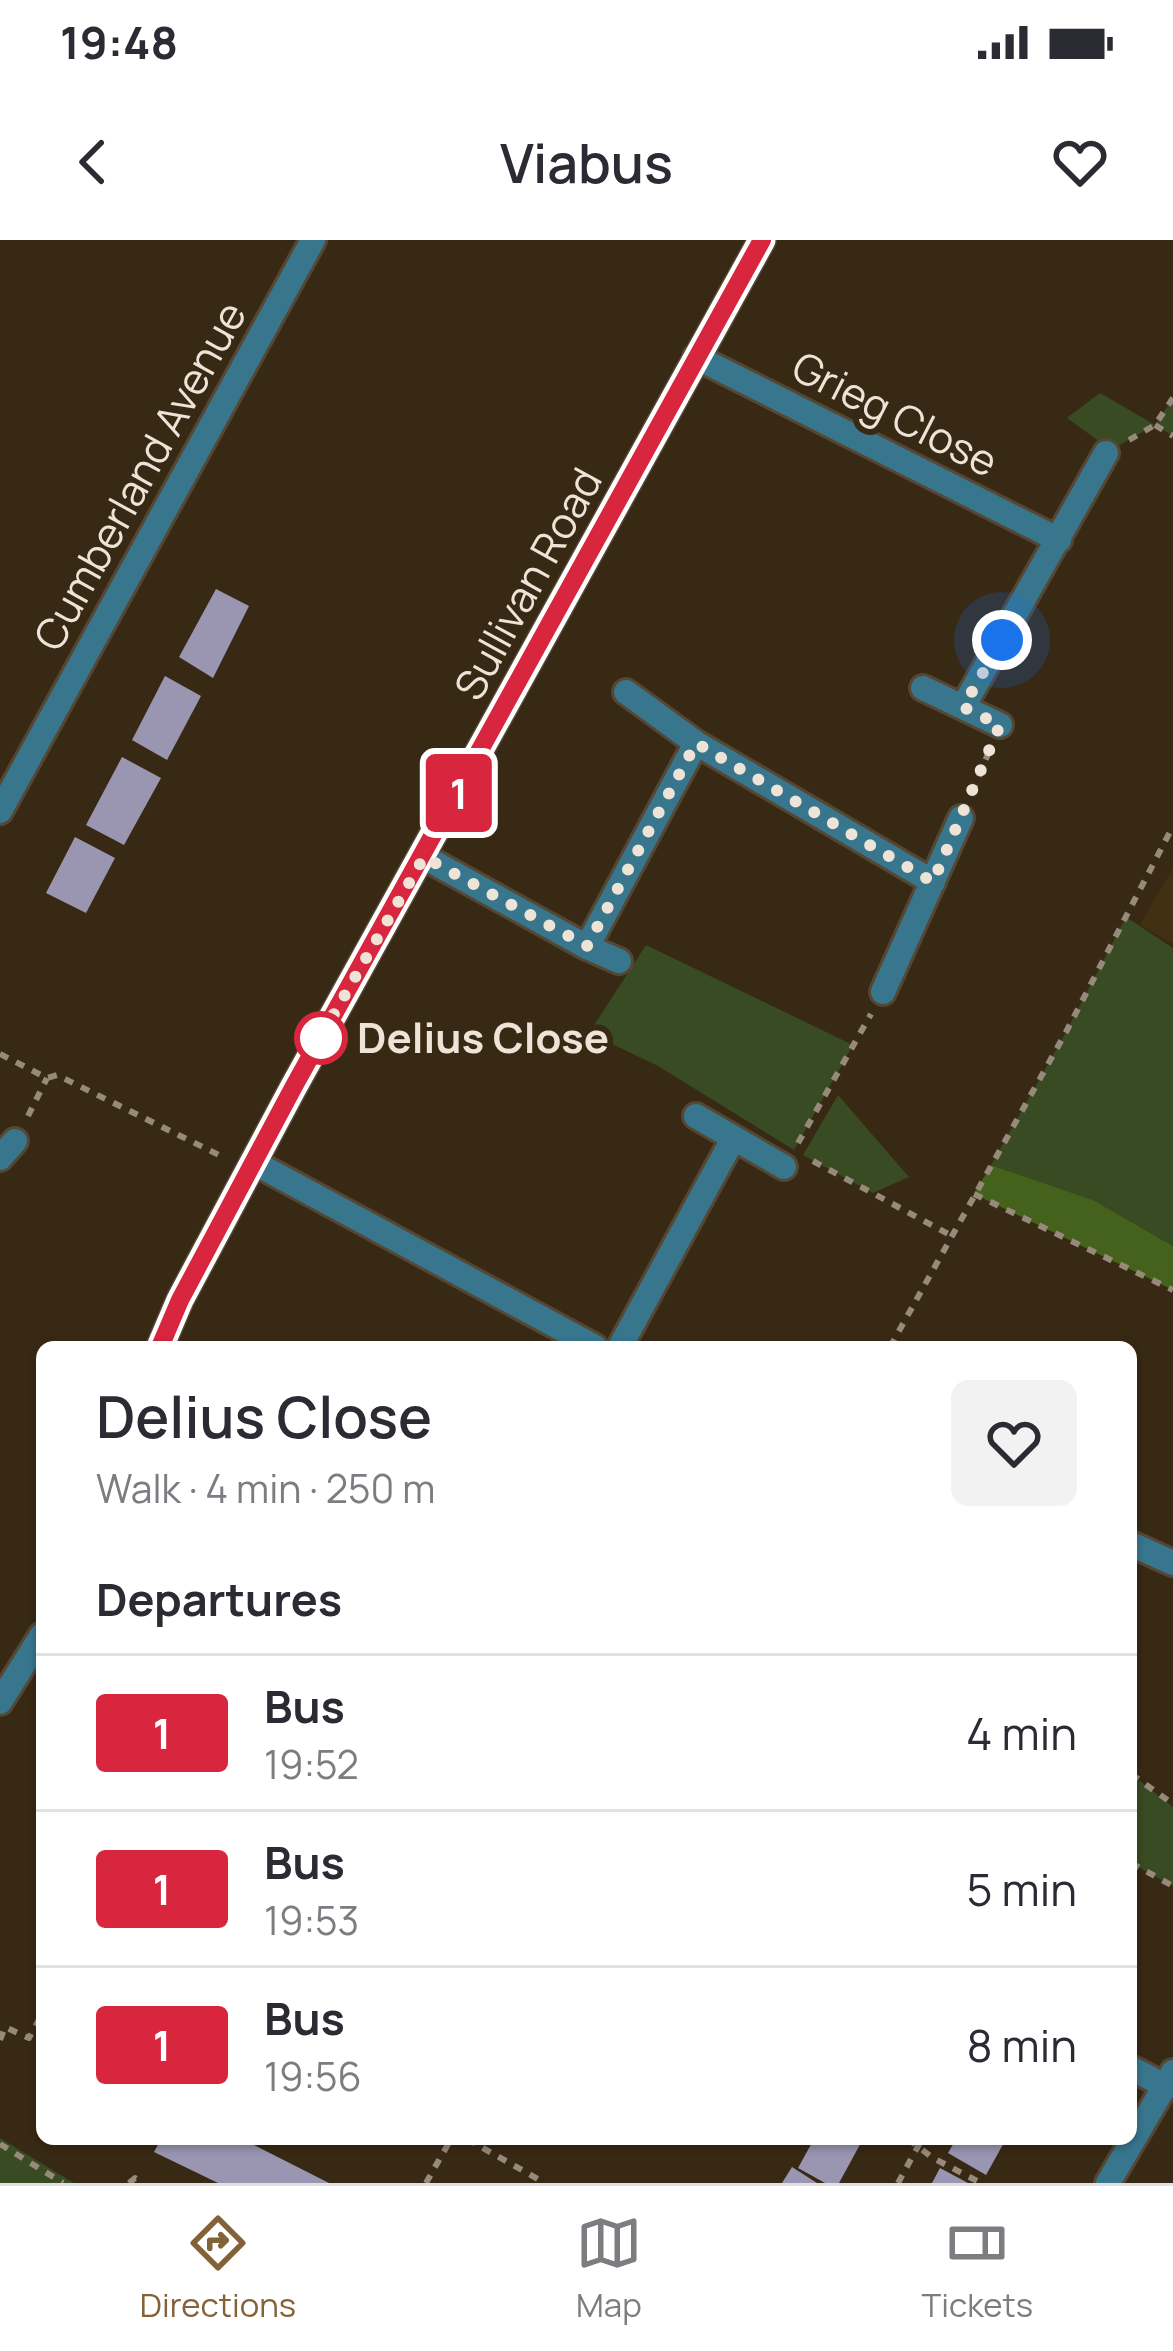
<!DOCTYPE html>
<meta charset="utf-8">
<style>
:root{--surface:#fff;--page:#f2f2f3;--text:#2b2b33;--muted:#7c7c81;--line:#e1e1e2;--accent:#846238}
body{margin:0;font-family:Manrope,sans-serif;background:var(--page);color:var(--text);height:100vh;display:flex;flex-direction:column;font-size:45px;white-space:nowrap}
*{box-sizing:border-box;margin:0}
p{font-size:39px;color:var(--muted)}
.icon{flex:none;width:66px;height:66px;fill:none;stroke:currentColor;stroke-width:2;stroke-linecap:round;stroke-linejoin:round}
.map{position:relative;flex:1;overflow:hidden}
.sheet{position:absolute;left:36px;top:1101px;width:1101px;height:804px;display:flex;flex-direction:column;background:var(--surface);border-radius:18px;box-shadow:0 3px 9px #0004}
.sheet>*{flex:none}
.badge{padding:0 24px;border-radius:9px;font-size:42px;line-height:78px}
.you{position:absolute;width:60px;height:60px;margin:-30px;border:9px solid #fff;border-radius:50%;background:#1a73e8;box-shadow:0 0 0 18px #1a73e833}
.map>.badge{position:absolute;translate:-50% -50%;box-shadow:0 0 0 6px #fff}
h2{padding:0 60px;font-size:45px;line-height:108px}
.round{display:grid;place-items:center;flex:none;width:126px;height:126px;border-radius:18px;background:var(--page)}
.headline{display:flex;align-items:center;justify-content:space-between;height:204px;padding:0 60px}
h1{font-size:57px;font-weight:600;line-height:90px}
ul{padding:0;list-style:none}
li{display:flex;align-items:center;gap:36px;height:156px;padding:0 60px;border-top:3px solid var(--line)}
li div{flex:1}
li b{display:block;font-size:45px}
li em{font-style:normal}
li .badge{min-width:132px;font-weight:700;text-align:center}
.status{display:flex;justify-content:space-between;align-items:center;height:84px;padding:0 60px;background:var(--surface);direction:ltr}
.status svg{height:33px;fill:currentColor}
header{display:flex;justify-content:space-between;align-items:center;height:156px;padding:0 60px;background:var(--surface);font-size:54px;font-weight:600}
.dock{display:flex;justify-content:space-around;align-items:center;height:168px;border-top:3px solid var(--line);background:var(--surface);font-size:33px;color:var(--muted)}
.dock a{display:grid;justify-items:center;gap:6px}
.dock .selected{color:var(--accent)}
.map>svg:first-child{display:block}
.built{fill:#423013}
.green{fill:#384b22}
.forest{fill:#45621c}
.building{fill:#9a96b2}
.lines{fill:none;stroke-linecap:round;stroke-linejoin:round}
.minor-casing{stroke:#554733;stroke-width:30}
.path{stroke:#978a7a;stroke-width:6;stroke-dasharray:9 9;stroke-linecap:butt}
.minor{stroke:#38768e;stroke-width:24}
.line-casing{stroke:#fff;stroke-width:27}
.line{stroke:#d7263d;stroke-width:18}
.walk{stroke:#ede3d7;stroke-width:12;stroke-dasharray:0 21.6}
.stop-dot{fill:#fff;stroke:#d7263d;stroke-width:6}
.labels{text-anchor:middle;stroke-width:12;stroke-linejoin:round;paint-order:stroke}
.street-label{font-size:42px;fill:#ede3d7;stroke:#382914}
.stop-label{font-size:42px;font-weight:bold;fill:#ede3d7;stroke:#382914;text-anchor:start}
</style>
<div class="status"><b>19:48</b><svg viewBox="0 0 49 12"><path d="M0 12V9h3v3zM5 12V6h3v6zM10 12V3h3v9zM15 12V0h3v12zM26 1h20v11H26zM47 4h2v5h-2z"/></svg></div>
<header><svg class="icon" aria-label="back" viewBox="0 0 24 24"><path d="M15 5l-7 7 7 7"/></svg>Viabus<svg class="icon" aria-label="heart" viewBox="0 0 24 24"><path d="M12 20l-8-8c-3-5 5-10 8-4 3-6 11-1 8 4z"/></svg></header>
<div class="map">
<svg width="1173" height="1943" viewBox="0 0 1173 1943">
<rect width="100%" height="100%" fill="#382914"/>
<path class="built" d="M 1173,628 L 1173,704 L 1140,685 Z"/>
<path class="green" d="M 1100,153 L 1155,185 L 1173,158 L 1173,196 L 1155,185 L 1111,210 L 1067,178 Z
M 1126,677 L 1173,708 L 1173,1006 L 1093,960 L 991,925 L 1066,792 Z
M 646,705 L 853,805 L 794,910 L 658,826 L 589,793 Z
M 838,855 L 909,937 L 873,953 L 803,915 Z
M 1131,1534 L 1173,1567 L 1173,1646 L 1131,1623 Z
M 0,1898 L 74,1943 L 0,1943 Z"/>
<path class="forest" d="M 991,925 L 1093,960 L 1173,1006 L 1173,1050 L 974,954 Z"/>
<path class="building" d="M 216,349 L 249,366 L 213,438 L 179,417 Z
M 165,436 L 201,456 L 167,520 L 132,500 Z
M 122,517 L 161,538 L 124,605 L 86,585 Z
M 75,597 L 115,618 L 86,673 L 46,653 Z
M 161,1899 L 242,1899 L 329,1943 L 218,1943 L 154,1912 Z
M 814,1899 L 863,1899 L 839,1943 L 825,1943 L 798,1928 Z
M 956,1899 L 1006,1899 L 986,1935 L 948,1913 Z
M 792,1927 L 817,1943 L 782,1943 Z
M 940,1928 L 968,1943 L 932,1943 Z"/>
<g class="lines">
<g class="minor-casing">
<path id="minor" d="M 696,117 L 1059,300
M 923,448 L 1000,485
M 626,452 L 696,503
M 963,467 L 1106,213
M 0,571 L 313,0
M 424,617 L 587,707 L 696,503 L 933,642
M 587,707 L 619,721
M 883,752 L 961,578
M 696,876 L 784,927
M 0,918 L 15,901
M 253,922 L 595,1107
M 160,1107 L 180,1060 L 293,848 L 762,0
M 620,1107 L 733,899
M 1131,1304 L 1173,1323
M 0,1462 L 42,1395
M 1131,1828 L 1167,1847
M 1108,1943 L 1173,1832"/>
</g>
<path class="path" d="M 1155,185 L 1173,196
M 1129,200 L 1155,185 L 1173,158
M 972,553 L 990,509
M 0,814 L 47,838 L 57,835 L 221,916
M 28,876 L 47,838
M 798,903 L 871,774
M 813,921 L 952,996
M 974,954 L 1173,1050
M 890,1107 L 1066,792 L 1173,586
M 1131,1534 L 1173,1564
M 1131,1623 L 1173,1646
M 0,1800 L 5,1787 L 29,1798 L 42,1774
M 467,1899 L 545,1943
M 908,1899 L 933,1918 L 981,1943
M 0,1904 L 63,1943
M 129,1943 L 135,1938 L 142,1943
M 426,1943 L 451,1899
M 898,1943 L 922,1899"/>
<use href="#minor" class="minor"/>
</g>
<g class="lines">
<g class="line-casing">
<path id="line" d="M 160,1107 L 180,1060 L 293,848 L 762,0"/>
</g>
<use href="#line" class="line"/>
<path class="walk" d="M 321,798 L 311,814 L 424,617 L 587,706 L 696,503 L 933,642 L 1000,485 L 963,467 L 1002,400"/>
</g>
<circle class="stop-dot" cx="321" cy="798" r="24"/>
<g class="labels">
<g class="street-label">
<text transform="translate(895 174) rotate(27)" y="15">Grieg Close</text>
<text transform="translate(140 236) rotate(-61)" y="15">Cumberland Avenue</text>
<text transform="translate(528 344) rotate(-61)" y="15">Sullivan Road</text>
</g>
<g class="stop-label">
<text x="357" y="813">Delius Close</text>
</g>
</g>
</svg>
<div class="you" style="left:1002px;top:400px"></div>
<b class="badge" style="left:459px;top:553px;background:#d7263d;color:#fff">1</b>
<section class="sheet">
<div class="headline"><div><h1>Delius Close</h1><p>Walk · 4 min · 250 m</p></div><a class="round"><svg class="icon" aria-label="heart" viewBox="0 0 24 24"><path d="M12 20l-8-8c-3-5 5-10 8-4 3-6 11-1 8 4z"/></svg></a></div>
<h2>Departures</h2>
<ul>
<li><span class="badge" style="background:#d7263d;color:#fff">1</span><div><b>Bus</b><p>19:52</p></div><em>4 min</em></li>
<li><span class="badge" style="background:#d7263d;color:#fff">1</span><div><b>Bus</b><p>19:53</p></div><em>5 min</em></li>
<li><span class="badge" style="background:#d7263d;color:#fff">1</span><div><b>Bus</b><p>19:56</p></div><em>8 min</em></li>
</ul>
</section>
</div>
<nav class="dock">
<a class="selected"><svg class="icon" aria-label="directions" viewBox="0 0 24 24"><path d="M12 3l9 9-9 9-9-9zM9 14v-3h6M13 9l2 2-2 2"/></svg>Directions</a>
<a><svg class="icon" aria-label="map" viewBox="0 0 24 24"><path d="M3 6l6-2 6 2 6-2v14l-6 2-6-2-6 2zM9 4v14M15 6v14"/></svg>Map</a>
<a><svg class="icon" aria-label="tickets" viewBox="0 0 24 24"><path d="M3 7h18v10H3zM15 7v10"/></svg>Tickets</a>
</nav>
